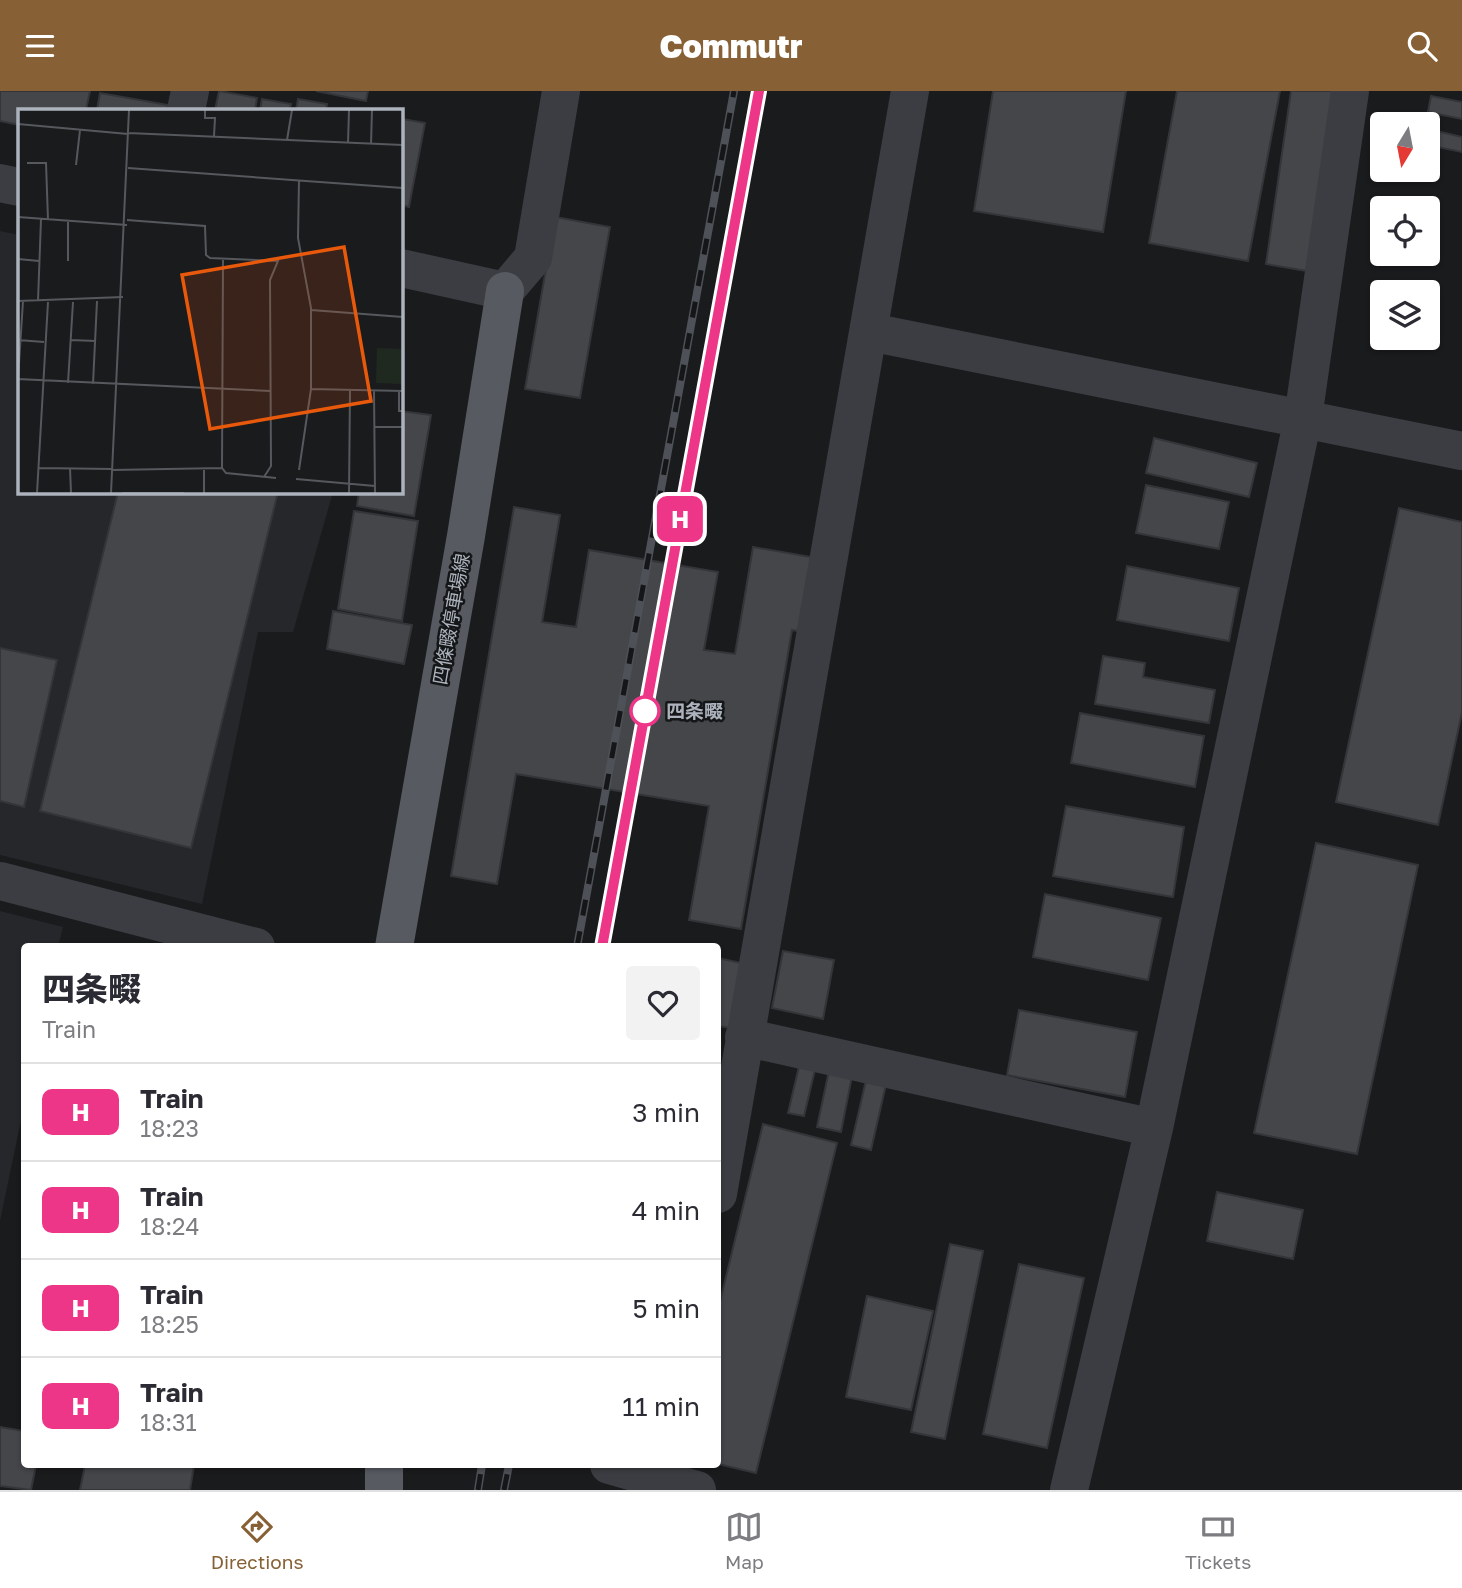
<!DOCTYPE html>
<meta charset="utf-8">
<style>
:root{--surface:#fff;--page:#f2f2f3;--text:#2b2b33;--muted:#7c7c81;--line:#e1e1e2;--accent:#876135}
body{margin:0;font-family:"Golos Text","Noto Sans JP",sans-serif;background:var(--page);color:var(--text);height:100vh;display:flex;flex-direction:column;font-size:26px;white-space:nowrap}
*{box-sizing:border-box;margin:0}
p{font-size:23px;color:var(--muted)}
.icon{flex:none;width:38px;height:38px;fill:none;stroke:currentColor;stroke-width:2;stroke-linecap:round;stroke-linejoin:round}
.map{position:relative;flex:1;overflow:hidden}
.drawer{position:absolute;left:21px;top:852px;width:700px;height:525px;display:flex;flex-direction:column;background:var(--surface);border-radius:7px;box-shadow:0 2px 5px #0004}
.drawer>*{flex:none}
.badge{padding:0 14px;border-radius:10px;font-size:24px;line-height:46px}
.needle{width:46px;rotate:190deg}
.controls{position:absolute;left:1370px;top:21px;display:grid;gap:14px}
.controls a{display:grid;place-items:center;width:70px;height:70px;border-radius:7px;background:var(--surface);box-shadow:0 2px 5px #0004;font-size:35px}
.map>.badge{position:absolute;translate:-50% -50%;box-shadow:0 0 0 4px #fff}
.round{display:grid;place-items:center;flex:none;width:74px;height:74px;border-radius:7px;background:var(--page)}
.summary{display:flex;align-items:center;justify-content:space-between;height:119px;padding:0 21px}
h1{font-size:33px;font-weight:800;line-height:52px}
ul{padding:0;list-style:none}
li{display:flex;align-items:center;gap:21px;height:98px;padding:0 21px;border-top:2px solid var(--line)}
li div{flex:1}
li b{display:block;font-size:26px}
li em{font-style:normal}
li .badge{min-width:77px;font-weight:700;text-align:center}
header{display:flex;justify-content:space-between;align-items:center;height:91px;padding:0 21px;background:var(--accent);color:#fff;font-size:32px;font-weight:800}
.menu{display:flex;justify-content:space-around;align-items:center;height:98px;border-top:2px solid var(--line);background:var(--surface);font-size:19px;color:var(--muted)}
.menu a{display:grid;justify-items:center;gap:4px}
.menu .active{color:var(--accent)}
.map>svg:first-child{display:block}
.built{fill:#26272a}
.building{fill:#44464a;stroke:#343539;stroke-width:2}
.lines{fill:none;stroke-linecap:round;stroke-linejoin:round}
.minor{stroke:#3b3d42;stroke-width:38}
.major{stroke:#575a61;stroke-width:38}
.rail-casing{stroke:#4e5157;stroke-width:8}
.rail{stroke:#151618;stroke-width:5;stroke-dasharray:16;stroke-linecap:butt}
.line-casing{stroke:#fff;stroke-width:16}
.line{stroke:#ee3689;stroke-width:10}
.stop-dot{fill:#fff;stroke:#ee3689;stroke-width:3.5}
.labels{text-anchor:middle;stroke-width:5;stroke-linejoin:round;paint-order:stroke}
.street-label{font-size:19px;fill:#adb3bd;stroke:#151618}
.stop-label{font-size:19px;font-weight:bold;fill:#adb3bd;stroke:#151618;text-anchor:start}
.inset-road{fill:none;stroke:#55585d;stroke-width:2}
.view{fill:#e8590c;fill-opacity:0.15;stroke:#e8590c;stroke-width:3.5}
.inset-edge{fill:none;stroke:#adb3bd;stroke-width:3.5}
</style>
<header><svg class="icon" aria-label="menu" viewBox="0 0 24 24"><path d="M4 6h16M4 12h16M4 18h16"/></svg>Commutr<svg class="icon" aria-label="search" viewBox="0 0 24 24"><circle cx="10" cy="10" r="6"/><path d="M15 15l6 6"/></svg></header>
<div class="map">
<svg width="1462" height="1399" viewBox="0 0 1462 1399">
<rect width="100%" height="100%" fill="#1a1b1d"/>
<path class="built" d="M 0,140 L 19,144 L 19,401 L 333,401 L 293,541 L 258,541 L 202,813 L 0,764 Z
M 0,820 L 63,836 L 58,856 L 24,856 L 24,1015 L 0,1130 Z"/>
<path class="building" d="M 0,0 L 90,0 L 86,19 L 19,19 L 19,34 L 0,30 Z
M 219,0 L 257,7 L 255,19 L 215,19 Z
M 316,0 L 368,0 L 366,10 Z
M 993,0 L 1126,0 L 1103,141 L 974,120 Z
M 1177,0 L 1280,0 L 1248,170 L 1149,152 Z
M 1291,0 L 1333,0 L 1307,180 L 1266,173 Z
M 100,2 L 168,14 L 167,19 L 97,19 Z
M 1431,5 L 1462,11 L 1462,28 L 1428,21 Z
M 262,8 L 291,13 L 290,19 L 260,19 Z
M 298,8 L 327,13 L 326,19 L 296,19 Z
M 403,28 L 425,32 L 409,116 L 401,114 L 401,44 Z
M 1428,38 L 1462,46 L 1462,61 L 1428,54 Z
M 555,126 L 610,136 L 580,307 L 525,298 Z
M 401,320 L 431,324 L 414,425 L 357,415 L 359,401 L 401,401 Z
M 1154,347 L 1257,372 L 1249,406 L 1146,382 Z
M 1146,394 L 1229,411 L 1219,458 L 1136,442 Z
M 118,401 L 278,401 L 191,757 L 40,720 Z
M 514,416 L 560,424 L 542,531 L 576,536 L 589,459 L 718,481 L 704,559 L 735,563 L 753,456 L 811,466 L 798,540 L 792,539 L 741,838 L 689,829 L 709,715 L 516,683 L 497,793 L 451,785 Z
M 1399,417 L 1462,431 L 1462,621 L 1438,734 L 1336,711 Z
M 354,420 L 418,430 L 402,530 L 338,518 Z
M 1127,475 L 1239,497 L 1229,550 L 1117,529 Z
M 333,520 L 412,534 L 404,573 L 327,558 Z
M 0,557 L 57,569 L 24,716 L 0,710 Z
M 1103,565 L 1145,572 L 1143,586 L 1215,599 L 1209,632 L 1095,613 Z
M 1080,622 L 1204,645 L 1195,696 L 1071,672 Z
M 1066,715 L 1184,736 L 1173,806 L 1053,785 Z
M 1316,752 L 1418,774 L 1357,1063 L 1254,1042 Z
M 1045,803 L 1161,827 L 1148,889 L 1033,866 Z
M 783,860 L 834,869 L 823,928 L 772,917 Z
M 718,867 L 741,872 L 730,937 L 718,935 Z
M 1019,919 L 1137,941 L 1125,1006 L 1007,984 Z
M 801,967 L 817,970 L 804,1025 L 788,1022 Z
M 830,975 L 853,980 L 841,1041 L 817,1036 Z
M 867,985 L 887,989 L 871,1059 L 851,1054 Z
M 763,1033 L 837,1052 L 756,1382 L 718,1373 L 718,1219 Z
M 1217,1101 L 1303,1119 L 1293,1168 L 1207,1150 Z
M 950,1153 L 983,1160 L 945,1348 L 911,1341 Z
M 1019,1173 L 1084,1187 L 1047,1357 L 983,1343 Z
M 867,1205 L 933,1220 L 911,1319 L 846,1306 Z
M 0,1336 L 24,1340 L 24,1374 L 36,1374 L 31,1399 L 0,1395 Z
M 85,1374 L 194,1374 L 190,1399 L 80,1399 Z"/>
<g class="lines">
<path class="minor" d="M 186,19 L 190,0
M 0,92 L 19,96
M 401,177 L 505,200 L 533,167 L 561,0
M 870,241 L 1462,360
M 0,790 L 256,856
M 744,946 L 1154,1037
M 718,1103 L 910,0
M 609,1374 L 697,1399
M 1069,1399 L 1154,1037 L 1303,327 L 1350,0"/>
<path class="major" d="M 394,856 L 466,445 L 505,200
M 384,1374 L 384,1399"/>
<g class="rail-casing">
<path id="rail" d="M 577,856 L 734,0
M 602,856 L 759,0
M 478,1399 L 482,1374
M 504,1399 L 509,1374"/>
</g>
<use href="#rail" class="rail"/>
</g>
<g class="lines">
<g class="line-casing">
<path id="line" d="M 602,856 L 759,0"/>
</g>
<use href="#line" class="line"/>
</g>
<circle class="stop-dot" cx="645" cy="620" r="14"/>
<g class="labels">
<g class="street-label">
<text transform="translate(451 528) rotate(-80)" y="7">四條畷停車場線</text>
</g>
<g class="stop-label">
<text x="666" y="627">四条畷</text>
</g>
</g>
<g transform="translate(18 18)">
<rect width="385" height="385" fill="#1a1b1d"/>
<path d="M 359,239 L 385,240 L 385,275 L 358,274 Z" fill="#202920"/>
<path class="inset-road" d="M 187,1 L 187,9 L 197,9 L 196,27M 0,15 L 110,25M 110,24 L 385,36M 269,31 L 274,1M 330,34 L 331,1M 353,35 L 354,1M 9,54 L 28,54 L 30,111M 58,56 L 62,21M 110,59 L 385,79M 281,71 L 280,129 L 293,199 L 293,280M 0,108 L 109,116M 109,111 L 187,117 L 188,146 L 192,149 L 260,152 L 252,171 L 253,357 L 246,368M 0,150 L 21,152M 50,152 L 50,113M 0,192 L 105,188M 5,192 L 0,270 L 252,282M 20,192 L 23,110M 293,201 L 385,208M 0,231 L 26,233M 52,231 L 78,232M 50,274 L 55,193M 75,275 L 79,192M 356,282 L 357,384M 381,282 L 381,302 L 385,302M 357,318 L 385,318M 21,359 L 94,360M 52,359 L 53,384M 204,359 L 205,151M 94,361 L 204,359 L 208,364 L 258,369M 186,361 L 186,384M 281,361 L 293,280 L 385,282M 278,370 L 357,377M 19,384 L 30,193M 93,384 L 111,1M 104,384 L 166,384M 331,384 L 332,281"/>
<path class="view" d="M 326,138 L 353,292 L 192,320 L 164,166 Z"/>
<rect width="385" height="385" class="inset-edge"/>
</g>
</svg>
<div class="controls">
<a><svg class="needle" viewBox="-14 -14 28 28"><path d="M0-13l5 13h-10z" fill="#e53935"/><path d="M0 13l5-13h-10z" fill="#7c7c81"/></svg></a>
<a><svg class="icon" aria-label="locate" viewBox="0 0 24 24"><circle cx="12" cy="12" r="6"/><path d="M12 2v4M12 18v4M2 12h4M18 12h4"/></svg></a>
<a><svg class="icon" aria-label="layers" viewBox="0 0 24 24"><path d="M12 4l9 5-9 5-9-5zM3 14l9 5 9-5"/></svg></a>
</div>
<b class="badge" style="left:680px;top:428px;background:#ee3689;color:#fff">H</b>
<section class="drawer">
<div class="summary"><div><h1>四条畷</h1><p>Train</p></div><a class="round"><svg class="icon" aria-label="heart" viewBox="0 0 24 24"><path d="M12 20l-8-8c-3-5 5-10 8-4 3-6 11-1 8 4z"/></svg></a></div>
<ul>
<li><span class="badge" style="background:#ee3689;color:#fff">H</span><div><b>Train</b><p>18:23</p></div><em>3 min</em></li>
<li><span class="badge" style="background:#ee3689;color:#fff">H</span><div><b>Train</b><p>18:24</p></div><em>4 min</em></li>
<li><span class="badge" style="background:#ee3689;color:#fff">H</span><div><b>Train</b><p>18:25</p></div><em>5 min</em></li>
<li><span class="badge" style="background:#ee3689;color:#fff">H</span><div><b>Train</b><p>18:31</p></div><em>11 min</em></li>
</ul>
</section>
</div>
<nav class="menu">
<a class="active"><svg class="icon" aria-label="directions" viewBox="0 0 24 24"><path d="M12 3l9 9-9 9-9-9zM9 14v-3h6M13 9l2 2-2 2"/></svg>Directions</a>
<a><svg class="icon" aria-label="map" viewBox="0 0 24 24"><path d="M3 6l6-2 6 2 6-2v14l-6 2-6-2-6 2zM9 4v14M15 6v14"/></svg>Map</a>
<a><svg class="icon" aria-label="tickets" viewBox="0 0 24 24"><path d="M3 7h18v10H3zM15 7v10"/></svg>Tickets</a>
</nav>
